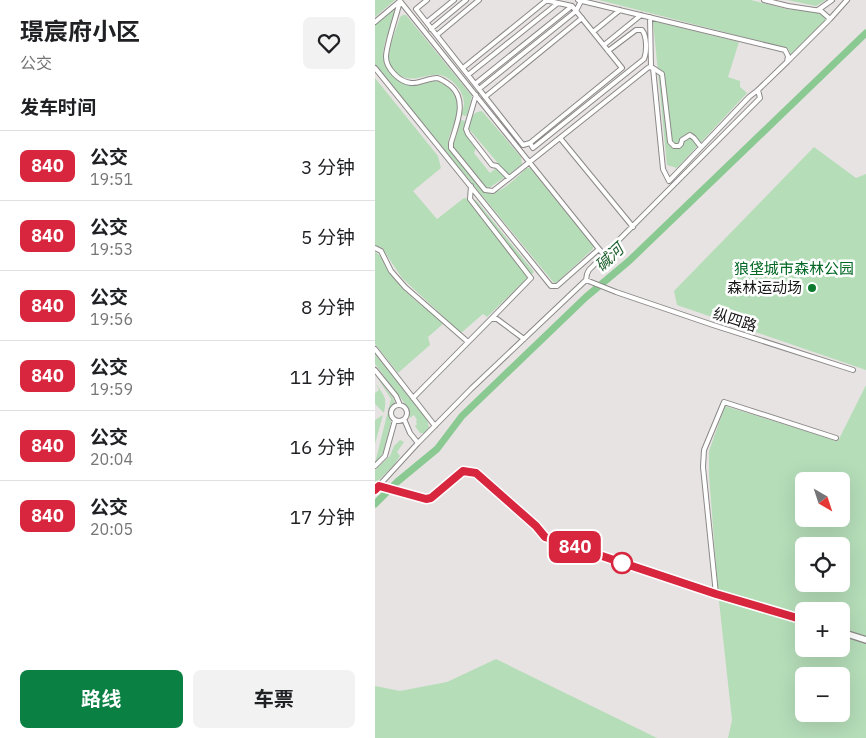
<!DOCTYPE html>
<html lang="zh">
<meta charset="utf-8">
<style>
:root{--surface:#fff;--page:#f2f2f2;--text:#202124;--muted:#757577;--line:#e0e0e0;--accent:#0b8043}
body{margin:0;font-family:"IBM Plex Sans","Noto Sans SC",sans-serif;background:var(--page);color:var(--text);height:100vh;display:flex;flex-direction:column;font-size:19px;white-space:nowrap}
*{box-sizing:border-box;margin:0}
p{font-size:16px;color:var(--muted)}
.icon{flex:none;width:28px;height:28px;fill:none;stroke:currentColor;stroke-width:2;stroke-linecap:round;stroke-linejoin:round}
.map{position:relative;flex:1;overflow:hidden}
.panel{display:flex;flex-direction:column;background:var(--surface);width:375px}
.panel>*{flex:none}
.badge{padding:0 10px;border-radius:8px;font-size:18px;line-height:32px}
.needle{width:32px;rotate:141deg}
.controls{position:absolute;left:420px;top:472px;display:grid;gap:10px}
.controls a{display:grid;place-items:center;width:55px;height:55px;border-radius:8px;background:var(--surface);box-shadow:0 5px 20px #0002;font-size:25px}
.map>.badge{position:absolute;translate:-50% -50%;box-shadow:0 0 0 2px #fff}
h2{padding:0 20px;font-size:19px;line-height:45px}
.round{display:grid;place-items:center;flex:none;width:52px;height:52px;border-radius:8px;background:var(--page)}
.head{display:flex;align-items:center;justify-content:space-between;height:85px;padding:0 20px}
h1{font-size:24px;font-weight:700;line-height:38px}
.primary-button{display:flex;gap:10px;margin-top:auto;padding:10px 20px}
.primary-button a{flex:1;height:58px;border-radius:8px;background:var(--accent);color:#fff;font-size:20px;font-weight:700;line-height:58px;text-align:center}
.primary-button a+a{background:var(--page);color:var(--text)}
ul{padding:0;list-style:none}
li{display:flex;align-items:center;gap:15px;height:70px;padding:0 20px;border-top:1px solid var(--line)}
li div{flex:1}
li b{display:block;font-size:19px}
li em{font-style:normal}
li .badge{min-width:55px;font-weight:700;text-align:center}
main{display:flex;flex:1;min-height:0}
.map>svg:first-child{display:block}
.green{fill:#b5ddb8;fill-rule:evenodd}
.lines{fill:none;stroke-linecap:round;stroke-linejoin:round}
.river{stroke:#8ac991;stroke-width:7}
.street-casing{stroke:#8c8888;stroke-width:6}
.secondary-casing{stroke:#8c8888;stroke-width:8}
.street{stroke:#fff;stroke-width:4}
.secondary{stroke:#fff;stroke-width:5.5}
.line-casing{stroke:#fff;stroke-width:11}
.line{stroke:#d7263d;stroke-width:8}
.poi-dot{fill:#0b792e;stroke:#fff;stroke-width:2}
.stop-dot{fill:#fff;stroke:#d7263d;stroke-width:2.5}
.labels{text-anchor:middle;stroke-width:5;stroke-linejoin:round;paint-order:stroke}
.park-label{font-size:15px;fill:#016824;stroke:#fff}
.poi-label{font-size:15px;fill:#151313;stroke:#fff;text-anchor:end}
.street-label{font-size:15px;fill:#151313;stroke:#fff}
.water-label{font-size:16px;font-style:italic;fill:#1e5f2c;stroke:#fff}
</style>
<main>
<section class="panel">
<div class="head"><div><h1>璟宸府小区</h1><p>公交</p></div><a class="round"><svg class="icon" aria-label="heart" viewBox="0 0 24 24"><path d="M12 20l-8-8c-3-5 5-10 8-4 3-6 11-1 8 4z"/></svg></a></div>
<h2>发车时间</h2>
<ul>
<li><span class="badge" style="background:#d7263d;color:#fff">840</span><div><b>公交</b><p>19:51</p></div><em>3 分钟</em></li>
<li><span class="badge" style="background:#d7263d;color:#fff">840</span><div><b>公交</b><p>19:53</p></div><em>5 分钟</em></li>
<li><span class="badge" style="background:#d7263d;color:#fff">840</span><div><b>公交</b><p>19:56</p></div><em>8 分钟</em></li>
<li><span class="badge" style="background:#d7263d;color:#fff">840</span><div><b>公交</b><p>19:59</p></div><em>11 分钟</em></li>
<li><span class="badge" style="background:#d7263d;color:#fff">840</span><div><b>公交</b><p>20:04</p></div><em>16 分钟</em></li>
<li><span class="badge" style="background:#d7263d;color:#fff">840</span><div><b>公交</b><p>20:05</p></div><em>17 分钟</em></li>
</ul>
<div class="primary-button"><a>路线</a><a>车票</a></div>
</section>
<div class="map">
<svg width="491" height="738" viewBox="0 0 491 738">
<rect width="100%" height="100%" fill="#e8e3e3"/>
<path class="green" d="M 0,0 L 20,0 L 0,17 Z
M 224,0 L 376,0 L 411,9 L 442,12 L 449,16 L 451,20 L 414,56 L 415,52 L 412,48 Z
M 412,0 L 451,0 L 441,6 Z
M 20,9 C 18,27 5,43 9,62 C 12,74 27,87 40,85 C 47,85 53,82 59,81 C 71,81 84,95 83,107 C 82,118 76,130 73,141 L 75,150 L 109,192 C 124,198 141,177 152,168 L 155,168 L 218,246 L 218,249 L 181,283 L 179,283 L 0,65 L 0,24 Z
M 28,15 L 31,15 L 97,96 L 92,116 L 86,115 C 87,112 89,107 89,103 C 89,92 77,77 65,75 C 49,73 35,86 21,72 C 17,68 14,64 14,58 C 13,47 22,28 25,17 Z
M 278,21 L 364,42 L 353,77 L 365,81 L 365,87 L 372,93 L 302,168 L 292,165 Z
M 0,78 L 63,156 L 66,168 L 38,191 L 62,219 L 89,198 L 101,200 L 159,272 L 112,317 L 108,314 L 86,333 L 27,278 L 7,248 L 0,245 Z
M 107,111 L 146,157 L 147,164 L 133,175 L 94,129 C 96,120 96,112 107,111 Z
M 86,120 L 90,121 C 89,134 92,139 101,148 L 99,153 L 115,173 L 121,168 L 130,177 L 114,188 L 110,186 L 78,146 Z
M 439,147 L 481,178 L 491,174 L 491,370 L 302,305 L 299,291 Z
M 0,252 C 9,257 10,266 16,274 C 29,294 51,308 69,323 L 53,337 L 55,345 L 23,373 L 0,344 Z
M 0,354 L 52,419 L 54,428 L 49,433 L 45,433 L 40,426 L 42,424 L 41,422 L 42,420 L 39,415 L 35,418 L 34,409 L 0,364 Z
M 0,374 L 18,398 L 20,403 L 15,410 L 16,423 L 8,453 L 0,463 L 16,399 Z
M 0,383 C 10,396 12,397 9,413 L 0,404 L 0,393 L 4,390 Z
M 491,385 L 491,738 L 353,738 L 357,720 L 343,592 L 334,475 L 334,451 L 350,406 L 463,441 ZM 429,481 L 466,481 L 466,519 L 429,519 ZM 429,546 L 466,546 L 466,584 L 429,584 ZM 429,611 L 466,611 L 466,649 L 429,649 ZM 429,676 L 466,676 L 466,714 L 429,714 Z
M 8,415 L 0,444 L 0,420 Z
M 25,440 L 29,442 L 22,452 L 25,456 L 19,465 L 0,484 L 0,470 L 15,456 L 19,446 Z
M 121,659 L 282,738 L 0,738 L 0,686 L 25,691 L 72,682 Z"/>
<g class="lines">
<path class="river" d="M 0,504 L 22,482 L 62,449 L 87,416 L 211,297 L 254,261 L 491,33"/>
<g class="street-casing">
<path id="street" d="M 52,0 L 41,9 L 148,145 L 155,143 L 247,68 L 197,6 L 170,0
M 389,0 L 413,6 L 446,11 L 455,19 L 413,61
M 443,10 L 457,0
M 275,17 L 276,67
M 455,19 L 472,0
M 0,22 L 25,1
M 52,22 L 79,0
M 56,29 L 91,0
M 218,32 L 245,10
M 62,35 L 104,0
M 229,45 L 266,15
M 0,68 L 176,286 L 182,286 L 224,249
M 88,68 L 172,0
M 278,68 L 287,74 L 295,142 L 299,146 L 304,146 L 306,144 L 307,140 L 315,135 L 319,138 L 326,147
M 93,75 L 183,3
M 100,84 L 197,6
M 104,89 L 201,11 L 206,1
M 101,95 L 91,129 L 93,134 L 117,165 L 122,166 L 134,178
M 110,97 L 207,18
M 185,138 L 258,227
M 155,143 L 158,148 L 269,59 C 272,52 272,36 267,30 L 261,30 L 233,51
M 96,186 L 95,199 L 156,278 L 116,319
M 0,248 L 6,251 L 16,271 L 30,287 L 93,342
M 229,255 L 224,249 C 158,166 91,84 25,1 C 22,14 11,45 11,57 C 11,68 24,82 36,83 C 44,84 53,78 62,78 C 67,79 72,83 76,86 C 93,101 81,125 76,143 L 76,148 L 110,190 L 118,191 L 274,67 L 278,68 L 288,169 L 294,181 L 374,97 L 383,90
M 211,280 L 241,292 L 338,325 L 478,370
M 0,349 L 60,426
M 0,370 L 21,396 L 25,405
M 38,398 L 116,319 L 122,319 L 149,339
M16 413a8 8 0 1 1 16 0a8 8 0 1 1-16 0Z
M 29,419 L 35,433 L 43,443
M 0,466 L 10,456 L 20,420
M 0,490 L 43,443 L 96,389 L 211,280 L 212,274 L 214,270 L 385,98 L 383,90 L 412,62 L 413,56 L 410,50 L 203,0
M 341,594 L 328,467 L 329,450 L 349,402 L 461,438"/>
</g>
<g class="secondary-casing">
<path id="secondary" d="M 4,486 L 51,499 L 56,498 L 88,471 L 101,473 L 161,526 L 170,537 L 341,594 L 429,620
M 466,632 L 491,640"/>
</g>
<use href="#street" class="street"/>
<use href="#secondary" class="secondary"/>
</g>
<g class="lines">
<g class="line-casing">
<path id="line" d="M 0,490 L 4,486 L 51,499 L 56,498 L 88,471 L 101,473 L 161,526 L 170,537 L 341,594 L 429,620"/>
</g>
<use href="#line" class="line"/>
</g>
<circle class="poi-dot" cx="437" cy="288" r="5"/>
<circle class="stop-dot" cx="247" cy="563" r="10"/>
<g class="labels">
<g class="park-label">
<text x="419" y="274">狼垡城市森林公园</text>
</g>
<g class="poi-label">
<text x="427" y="293">森林运动场</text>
</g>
<g class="street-label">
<text transform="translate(360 320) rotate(18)" y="5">纵四路</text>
</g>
<g class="water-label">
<text transform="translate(234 257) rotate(-43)" y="6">碱河</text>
</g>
</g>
</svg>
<div class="controls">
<a><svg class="needle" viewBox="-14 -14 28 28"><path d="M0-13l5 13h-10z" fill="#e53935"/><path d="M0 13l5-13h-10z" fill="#757577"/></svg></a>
<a><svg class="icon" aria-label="locate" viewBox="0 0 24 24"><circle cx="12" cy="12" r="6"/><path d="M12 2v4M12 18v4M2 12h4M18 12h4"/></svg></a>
<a>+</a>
<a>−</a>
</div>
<b class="badge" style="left:200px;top:547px;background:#d7263d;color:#fff">840</b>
</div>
</main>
